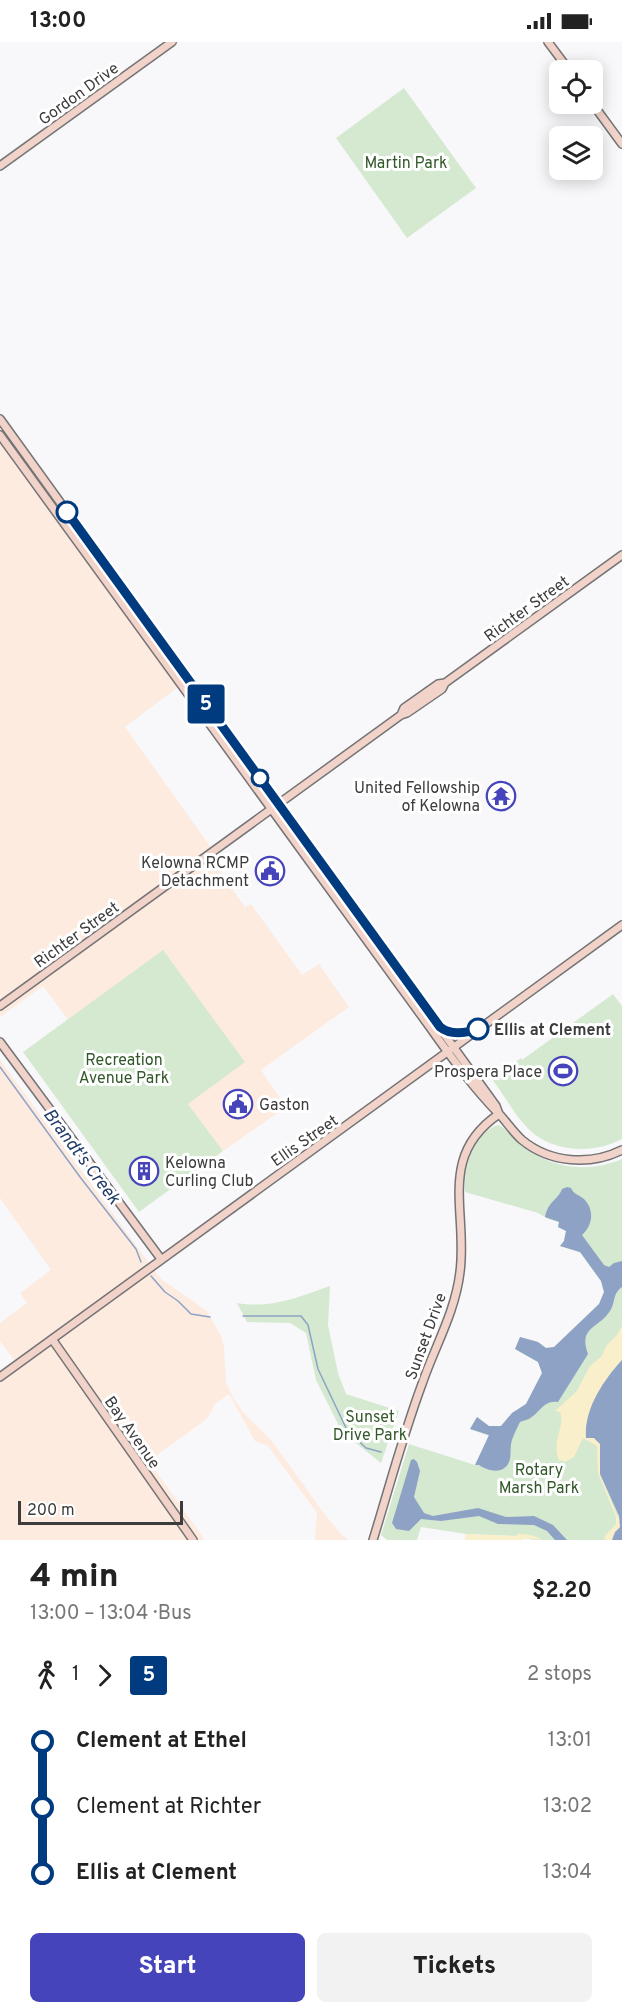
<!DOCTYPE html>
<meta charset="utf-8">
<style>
:root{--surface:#fff;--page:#f2f2f2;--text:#222;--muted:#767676;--accent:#4544ba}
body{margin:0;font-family:Overpass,sans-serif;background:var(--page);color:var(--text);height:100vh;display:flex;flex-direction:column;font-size:22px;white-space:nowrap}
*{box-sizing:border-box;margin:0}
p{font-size:20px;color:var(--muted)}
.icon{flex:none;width:33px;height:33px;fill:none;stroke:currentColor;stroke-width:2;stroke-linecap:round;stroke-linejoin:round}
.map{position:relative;height:1498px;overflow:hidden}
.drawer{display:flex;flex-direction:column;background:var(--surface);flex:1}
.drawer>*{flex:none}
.badge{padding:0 12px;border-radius:4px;font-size:21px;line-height:39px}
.controls{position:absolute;left:549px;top:18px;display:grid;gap:12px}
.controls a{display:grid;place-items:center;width:54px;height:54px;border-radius:9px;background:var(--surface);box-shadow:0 3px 15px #0003;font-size:30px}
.scale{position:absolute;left:18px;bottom:15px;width:165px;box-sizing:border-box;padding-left:6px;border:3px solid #3c3c3d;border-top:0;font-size:16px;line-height:21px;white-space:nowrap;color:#3c3c3d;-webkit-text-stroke:4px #fff;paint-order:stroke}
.map>.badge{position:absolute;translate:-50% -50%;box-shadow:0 0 0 3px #fff}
.legs{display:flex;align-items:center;gap:9px;height:66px;padding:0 30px;font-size:20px}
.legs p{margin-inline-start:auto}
.headline{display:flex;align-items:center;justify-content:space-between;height:102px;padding:0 30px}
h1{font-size:33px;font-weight:800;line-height:45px}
.primary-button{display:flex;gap:12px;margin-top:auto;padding:12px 30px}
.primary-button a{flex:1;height:69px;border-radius:9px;background:var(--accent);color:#fff;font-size:24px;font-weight:800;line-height:69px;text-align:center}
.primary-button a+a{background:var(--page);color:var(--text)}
ul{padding:0 30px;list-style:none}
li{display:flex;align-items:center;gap:21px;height:66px;font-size:22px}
li i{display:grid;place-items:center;width:9px;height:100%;margin:0 8px;background:currentColor}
li i::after{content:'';width:15px;height:15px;margin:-8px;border:4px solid;border-radius:50%;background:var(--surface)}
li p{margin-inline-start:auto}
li:first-child i{background:linear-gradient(#0000 50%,currentColor 0)}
li:last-child i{background:linear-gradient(currentColor 50%,#0000 0)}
.status{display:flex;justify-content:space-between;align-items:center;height:42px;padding:0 30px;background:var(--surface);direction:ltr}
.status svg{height:16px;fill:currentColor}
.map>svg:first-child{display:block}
.industrial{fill:#fdebe0}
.green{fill:#d4e9d0}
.sand{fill:#f9efca}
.water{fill:#8ea2c5}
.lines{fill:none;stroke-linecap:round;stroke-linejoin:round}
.stream{stroke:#8ea2c5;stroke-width:1.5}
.secondary-casing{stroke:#747476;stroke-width:10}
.secondary{stroke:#f2d3c9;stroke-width:7}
.line-1-casing{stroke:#fff;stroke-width:14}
.line-1{stroke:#003b80;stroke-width:9}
.stop-1-dot{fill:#fff;stroke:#003b80;stroke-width:3}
.labels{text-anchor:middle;stroke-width:6;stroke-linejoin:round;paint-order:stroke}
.street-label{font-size:16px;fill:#3c3c3d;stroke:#fff}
.park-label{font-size:16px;fill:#325829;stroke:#fff}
.poi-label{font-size:16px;fill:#3c3c3d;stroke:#fff;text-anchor:end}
.stop-label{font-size:16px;font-weight:bold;fill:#3c3c3d;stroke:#fff;text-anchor:start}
.water-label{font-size:18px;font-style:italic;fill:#223b69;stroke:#fff}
</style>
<div class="status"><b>13:00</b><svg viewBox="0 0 49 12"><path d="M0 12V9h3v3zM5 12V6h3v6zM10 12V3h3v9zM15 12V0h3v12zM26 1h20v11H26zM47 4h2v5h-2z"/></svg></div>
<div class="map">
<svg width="622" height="1498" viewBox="0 0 622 1498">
<rect width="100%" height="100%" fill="#f8f8fb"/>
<path class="industrial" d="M 0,383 L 185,640 L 125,685 L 217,814 L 218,827 L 245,865 L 251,862 L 302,933 L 319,922 L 349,965 L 261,1028 L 286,1065 L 223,1109 L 188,1062 L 244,1020 L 163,909 L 68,978 L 43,944 L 0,975 Z
M 0,1018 L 161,1237 L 207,1269 L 221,1294 L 224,1305 L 226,1341 L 234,1357 L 243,1370 L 272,1399 L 323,1470 L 341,1492 L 349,1498 L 315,1498 L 317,1471 L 268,1404 L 255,1399 L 229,1352 L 215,1362 L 208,1376 L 149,1419 L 205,1498 L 0,1498 L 0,1335 L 17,1322 L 0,1299 L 0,1281 L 27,1261 L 20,1251 L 51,1228 L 0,1156 Z"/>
<path class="green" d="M 404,46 L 476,146 L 407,196 L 336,96 Z
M 163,908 L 245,1020 L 188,1062 L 223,1109 L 139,1170 L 23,1010 Z
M 613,952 L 622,964 L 622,1097 C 596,1111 559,1111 534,1092 C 517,1078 505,1054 492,1037 L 521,1016 L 522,1018 Z
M 498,1083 C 507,1086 512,1096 519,1102 C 549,1126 586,1132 622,1117 L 622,1318 L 615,1326 L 598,1398 L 619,1474 L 612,1498 L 534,1498 L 516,1494 L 466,1492 L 421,1485 L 417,1498 L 387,1498 L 381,1493 L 409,1402 L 475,1423 L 489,1394 L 470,1387 L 477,1375 L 489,1384 L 501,1384 L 512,1371 L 526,1362 L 542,1331 L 538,1320 L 515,1307 L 520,1295 L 538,1300 L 546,1306 L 554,1305 L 599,1262 L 604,1250 L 601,1239 L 581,1211 L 560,1204 L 564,1199 L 566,1189 L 558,1185 L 559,1180 L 548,1177 L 538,1171 L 465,1150 C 464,1127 472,1090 498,1083 Z
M 330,1244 L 328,1283 L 338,1331 L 346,1352 L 399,1369 L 381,1421 L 342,1390 L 316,1338 L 306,1291 L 290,1281 L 247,1280 L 237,1261 C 271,1267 299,1255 330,1244 Z"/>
<path class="sand" d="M 622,1284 L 622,1318 L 593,1361 L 586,1385 L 586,1396 L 594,1396 L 600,1402 L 600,1432 L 620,1480 L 620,1485 L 615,1490 L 612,1498 L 606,1498 L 604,1495 L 616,1482 L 616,1475 L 598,1431 L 597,1404 L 583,1396 L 574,1415 L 565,1420 L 559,1418 C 551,1399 566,1383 560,1370 L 555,1369 L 576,1350 L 590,1324 L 602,1314 L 606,1304 L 617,1293 Z
M 466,1492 L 516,1494 L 518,1492 C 527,1492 535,1493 542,1498 L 526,1496 L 522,1498 L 465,1498 Z"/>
<path class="water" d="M 567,1145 L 571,1146 C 574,1153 580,1153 585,1158 C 595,1169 592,1184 582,1193 L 604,1223 L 609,1225 L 614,1221 L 622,1219 L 622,1245 C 612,1252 616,1260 610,1269 C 598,1287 578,1285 588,1312 L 558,1360 C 543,1358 540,1371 529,1377 C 526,1378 522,1379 520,1380 C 517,1386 514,1392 512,1398 C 510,1404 511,1411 510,1417 C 506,1433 489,1430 479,1423 L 475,1423 L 489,1393 L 470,1387 L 477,1375 L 489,1384 L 501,1384 L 512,1371 L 526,1362 L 542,1331 L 538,1320 L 515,1307 L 520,1295 L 538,1300 L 546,1306 L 554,1305 L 599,1262 L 604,1250 L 601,1239 L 580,1210 L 560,1204 L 564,1199 L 566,1189 L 558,1185 L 559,1180 L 545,1175 C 548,1159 558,1158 562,1147 Z
M 622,1318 L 622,1498 L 612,1498 L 615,1490 L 620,1485 L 619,1474 L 600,1432 L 600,1402 L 594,1396 L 586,1396 C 584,1367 603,1339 622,1318 Z
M 414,1417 L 417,1420 L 420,1429 L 414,1455 L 424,1471 L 433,1474 L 478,1466 L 506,1475 L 534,1474 L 553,1483 L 567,1498 L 555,1498 L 547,1489 L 534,1483 L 498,1482 L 479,1474 L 441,1479 L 421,1477 L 409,1489 L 396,1487 L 392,1481 L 411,1418 Z"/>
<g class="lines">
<path class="stream" d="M 0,1025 L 80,1135 L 136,1207 L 141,1220
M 151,1234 L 165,1250 L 178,1259 L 191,1272 L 210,1275
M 243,1274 L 301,1274 L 308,1283 L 318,1327 L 347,1388 L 366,1406 L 381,1410"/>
<g class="secondary-casing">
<path id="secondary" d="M 548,0 L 569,28
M 592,61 L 622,102
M 0,124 L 172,0
M 0,377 L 496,1064 L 499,1072
M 0,393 L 429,984 C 451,1015 474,1047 501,1074 C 508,1082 514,1091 522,1098 C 550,1121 590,1124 622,1108
M 401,673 L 404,666 L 438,642 L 445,641
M 0,964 L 401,673 L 407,671 L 442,647 L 445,641 L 622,513
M 441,986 C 450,993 463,991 473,989
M 0,1000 L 161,1217
M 52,1297 L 193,1498
M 0,1335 L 622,883
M 373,1498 C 389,1446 403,1393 422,1342 C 435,1304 455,1271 460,1230 C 468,1170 437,1114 499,1072"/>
</g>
<use href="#secondary" class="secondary"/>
</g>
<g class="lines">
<g class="line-1-casing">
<path id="line-1" d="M 67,470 L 440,985 C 451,994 466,991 478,987"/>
</g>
<use href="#line-1" class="line-1"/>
</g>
<defs>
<g id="temple-ring" transform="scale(1.5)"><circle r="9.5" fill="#fff" stroke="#4544ba" stroke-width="1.5"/><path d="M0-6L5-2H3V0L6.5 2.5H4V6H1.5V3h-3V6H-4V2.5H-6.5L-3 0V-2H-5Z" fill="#4544ba"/></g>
<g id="civic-ring" transform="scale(1.5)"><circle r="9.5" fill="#fff" stroke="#4544ba" stroke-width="1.5"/><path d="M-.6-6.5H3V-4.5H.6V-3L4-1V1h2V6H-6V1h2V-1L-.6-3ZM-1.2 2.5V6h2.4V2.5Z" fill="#4544ba"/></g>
<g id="stadium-ring" transform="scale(1.5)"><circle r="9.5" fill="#fff" stroke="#4544ba" stroke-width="1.5"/><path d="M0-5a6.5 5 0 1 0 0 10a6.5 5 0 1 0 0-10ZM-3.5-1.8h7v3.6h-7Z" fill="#4544ba"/></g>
<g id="building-ring" transform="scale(1.5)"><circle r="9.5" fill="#fff" stroke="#4544ba" stroke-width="1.5"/><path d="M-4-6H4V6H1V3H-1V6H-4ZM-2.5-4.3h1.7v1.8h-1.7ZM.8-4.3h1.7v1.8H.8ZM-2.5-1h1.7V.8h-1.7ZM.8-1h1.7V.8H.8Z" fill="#4544ba"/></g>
</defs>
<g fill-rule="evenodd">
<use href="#temple-ring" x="501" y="754"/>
<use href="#civic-ring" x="270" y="829"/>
<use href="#stadium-ring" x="563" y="1029"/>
<use href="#civic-ring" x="238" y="1062"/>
<use href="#building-ring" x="144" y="1129"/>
</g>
<g class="stop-1-dot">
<circle cx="67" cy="470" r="10"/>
<circle cx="260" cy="736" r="8"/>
<circle cx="478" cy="987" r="10"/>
</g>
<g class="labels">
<g class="street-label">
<text transform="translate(78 51) rotate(-36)" y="6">Gordon Drive</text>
<text transform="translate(526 566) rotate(-36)" y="6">Richter Street</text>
<text transform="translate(76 892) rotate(-36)" y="6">Richter Street</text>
<text transform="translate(304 1098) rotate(-35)" y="6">Ellis Street</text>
<text transform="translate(425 1294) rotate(-70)" y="6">Sunset Drive</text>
<text transform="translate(133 1390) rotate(55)" y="6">Bay Avenue</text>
</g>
<g class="park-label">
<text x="406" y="126">Martin Park</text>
<text x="124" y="1023">Recreation<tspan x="124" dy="18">Avenue Park</tspan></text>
<text x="370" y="1380">Sunset<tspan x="370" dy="18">Drive Park</tspan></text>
<text x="539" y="1433">Rotary<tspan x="539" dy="18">Marsh Park</tspan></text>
</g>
<g class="poi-label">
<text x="480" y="751">United Fellowship<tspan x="480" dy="18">of Kelowna</tspan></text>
<text x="249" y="826">Kelowna RCMP<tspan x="249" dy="18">Detachment</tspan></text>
<text x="542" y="1035">Prospera Place</text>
<text x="259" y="1068" text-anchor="start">Gaston</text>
<text x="165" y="1126" text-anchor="start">Kelowna<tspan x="165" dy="18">Curling Club</tspan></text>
</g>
<g class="stop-label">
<text x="494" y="993">Ellis at Clement</text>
</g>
<g class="water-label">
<text transform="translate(82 1114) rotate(53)" y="6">Brandt's Creek</text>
</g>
</g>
</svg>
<div class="controls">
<a><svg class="icon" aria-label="locate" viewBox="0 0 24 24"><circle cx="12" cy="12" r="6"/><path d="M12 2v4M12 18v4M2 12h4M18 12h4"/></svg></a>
<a><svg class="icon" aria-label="layers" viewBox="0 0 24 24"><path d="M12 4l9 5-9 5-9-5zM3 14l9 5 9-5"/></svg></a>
</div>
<div class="scale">200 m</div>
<b class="badge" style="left:206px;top:662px;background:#003b80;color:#fff">5</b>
</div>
<section class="drawer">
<div class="headline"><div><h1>4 min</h1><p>13:00 – 13:04 · Bus</p></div><b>$2.20</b></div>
<div class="legs"><svg class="icon" aria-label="walk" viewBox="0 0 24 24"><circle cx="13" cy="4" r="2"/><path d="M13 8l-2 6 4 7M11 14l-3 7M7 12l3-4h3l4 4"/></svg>1<svg class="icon" aria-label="forward" viewBox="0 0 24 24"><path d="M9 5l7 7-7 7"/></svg><b class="badge" style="background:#003b80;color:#fff">5</b><p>2 stops</p></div>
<ul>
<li><i style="color:#003b80"></i><b>Clement at Ethel</b><p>13:01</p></li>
<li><i style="color:#003b80"></i><span>Clement at Richter</span><p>13:02</p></li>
<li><i style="color:#003b80"></i><b>Ellis at Clement</b><p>13:04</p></li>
</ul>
<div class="primary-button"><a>Start</a><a>Tickets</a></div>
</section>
